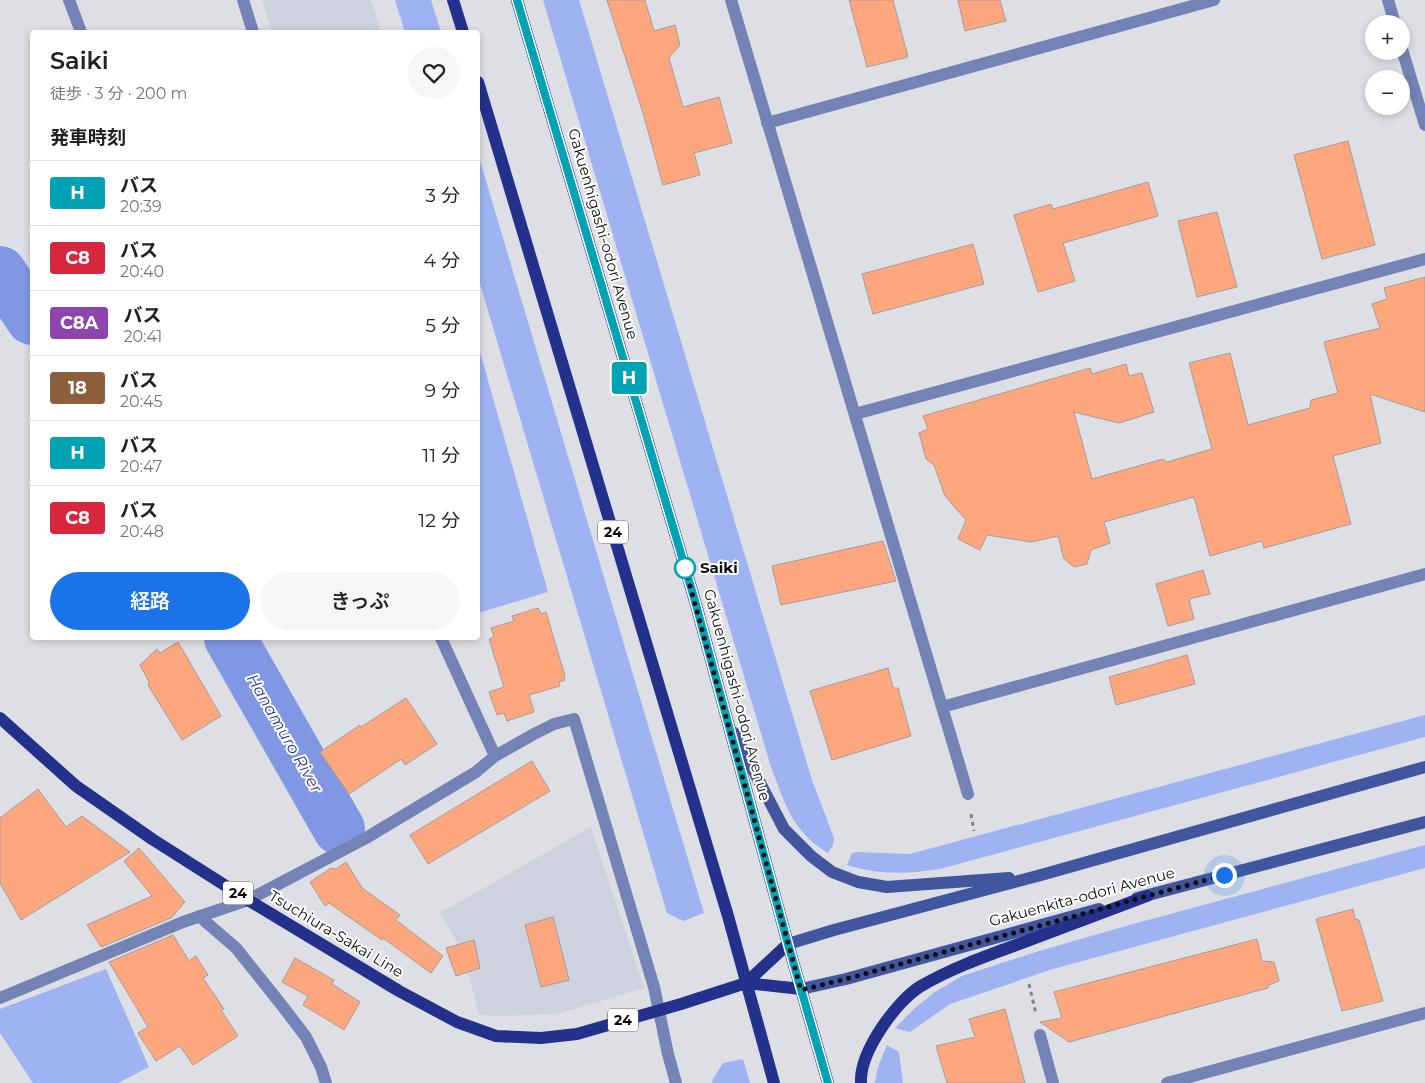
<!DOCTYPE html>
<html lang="ja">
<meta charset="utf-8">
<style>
:root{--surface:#fff;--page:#f6f6f6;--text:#222;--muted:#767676;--line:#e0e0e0;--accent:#1a73e8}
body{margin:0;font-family:Montserrat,"Noto Sans JP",sans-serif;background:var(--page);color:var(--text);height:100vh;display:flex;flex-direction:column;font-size:19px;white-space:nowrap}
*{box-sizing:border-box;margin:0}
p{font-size:16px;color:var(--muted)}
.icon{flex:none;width:28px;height:28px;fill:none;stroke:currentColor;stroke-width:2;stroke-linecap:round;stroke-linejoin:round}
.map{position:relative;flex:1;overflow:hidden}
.sheet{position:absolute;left:30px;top:30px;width:450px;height:610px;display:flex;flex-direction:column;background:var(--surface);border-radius:5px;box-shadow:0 2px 8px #0003}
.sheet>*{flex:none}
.badge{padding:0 10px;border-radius:4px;font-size:18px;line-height:32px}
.controls{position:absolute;left:1365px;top:15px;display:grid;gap:10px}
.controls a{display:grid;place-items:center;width:45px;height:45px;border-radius:50%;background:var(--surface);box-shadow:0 2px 8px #0003;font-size:25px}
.you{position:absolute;width:25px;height:25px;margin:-12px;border:4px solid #fff;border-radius:50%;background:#1a73e8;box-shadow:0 0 0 8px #1a73e833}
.map>.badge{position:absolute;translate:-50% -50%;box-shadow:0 0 0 2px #fff}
h2{padding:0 20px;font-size:19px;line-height:45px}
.round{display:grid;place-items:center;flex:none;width:52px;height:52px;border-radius:26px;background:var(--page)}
.summary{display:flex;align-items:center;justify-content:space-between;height:85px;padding:0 20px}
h1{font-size:24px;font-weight:600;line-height:38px}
.cta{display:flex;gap:10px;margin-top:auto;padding:10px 20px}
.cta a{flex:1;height:58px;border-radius:30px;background:var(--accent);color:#fff;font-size:20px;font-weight:600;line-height:58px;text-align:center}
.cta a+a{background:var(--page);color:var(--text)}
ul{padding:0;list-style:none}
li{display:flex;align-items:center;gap:15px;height:65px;padding:0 20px;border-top:1px solid var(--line)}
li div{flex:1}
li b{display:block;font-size:19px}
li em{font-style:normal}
li .badge{min-width:55px;font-weight:700;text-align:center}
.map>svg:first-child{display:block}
.built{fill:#ced2df}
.green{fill:#9fb3f2}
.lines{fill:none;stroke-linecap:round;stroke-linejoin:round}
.river{stroke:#8097e4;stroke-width:52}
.building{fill:#fea67e;stroke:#a29d9a}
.path{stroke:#838488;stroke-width:3;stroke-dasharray:4 4;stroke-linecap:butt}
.minor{stroke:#7383b6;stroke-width:12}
.tertiary{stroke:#7383b6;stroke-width:12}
.secondary{stroke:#42559f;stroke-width:12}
.primary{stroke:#23318c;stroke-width:12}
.line-casing{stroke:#fff;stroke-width:11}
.line{stroke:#00a3b4;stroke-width:8}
.walk{stroke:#0d0e10;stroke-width:5;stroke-dasharray:0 9}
.stop-dot{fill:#fff;stroke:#00a3b4;stroke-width:2.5}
.labels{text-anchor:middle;stroke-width:4;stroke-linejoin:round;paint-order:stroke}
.shield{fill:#fff;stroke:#565658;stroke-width:1}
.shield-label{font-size:14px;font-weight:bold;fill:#0d0e10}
.street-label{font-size:15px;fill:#0d0e10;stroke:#fff}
.stop-label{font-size:15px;font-weight:bold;fill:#0d0e10;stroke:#fff;text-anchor:start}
.water-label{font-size:16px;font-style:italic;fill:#283891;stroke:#fff}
</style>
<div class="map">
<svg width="1425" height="1083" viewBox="0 0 1425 1083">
<rect width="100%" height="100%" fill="#dddfe4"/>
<path class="built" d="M 262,0 L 371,0 L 381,32 L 272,32 Z
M 591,827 L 644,988 L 556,1014 L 497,1016 L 479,1015 L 463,953 L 440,913 Z"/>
<path class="green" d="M 395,0 L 431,0 L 441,32 L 405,32 Z
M 543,0 L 579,0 L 812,780 L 834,838 L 833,845 L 828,853 C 792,832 785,803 771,767 Z
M 478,154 L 704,913 L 683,921 L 667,913 L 478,277 Z
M 478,345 L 548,592 L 478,613 Z
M 1425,715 L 1425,737 L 940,869 C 908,874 878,875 847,865 L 852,853 L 858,852 L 910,854 Z
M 1425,845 L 1425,868 L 1053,969 L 950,1004 L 910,1032 L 895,1028 L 915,1008 L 935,992 L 962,976 L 1039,951 L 1133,924 Z
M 106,969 L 149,1067 L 118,1083 L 33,1083 L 0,1033 L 0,1009 Z
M 887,1045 L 899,1052 L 903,1083 L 875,1083 L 878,1067 Z
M 743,1059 L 750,1083 L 713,1083 L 712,1081 L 723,1063 Z"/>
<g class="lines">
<path class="river" d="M 0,272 L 32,319
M 230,638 L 339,829"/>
</g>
<path class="building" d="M 607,0 L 645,0 L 654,31 L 675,25 L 680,45 L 669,58 L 683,107 L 719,97 L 732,143 L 694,153 L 700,175 L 663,185 L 643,113 Z
M 849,0 L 893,0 L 908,57 L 867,67 Z
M 958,0 L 1000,0 L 1006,21 L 965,31 Z
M 1348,141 L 1375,245 L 1322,259 L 1294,155 Z
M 1148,182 L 1158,216 L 1063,243 L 1075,281 L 1038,292 L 1014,215 L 1051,204 L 1053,209 Z
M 1217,212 L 1237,287 L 1197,297 L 1178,221 Z
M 973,244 L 984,284 L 873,314 L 862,274 Z
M 1425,277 L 1425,412 L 1370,394 L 1381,443 L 1333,456 L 1351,524 L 1264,548 L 1262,541 L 1210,556 L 1194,497 L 1104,522 L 1110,543 L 1091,550 L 1087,564 L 1074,567 L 1064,559 L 1058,536 L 1031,542 L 987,535 L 980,550 L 958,539 L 966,520 L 945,496 L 934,465 L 926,459 L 919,433 L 928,429 L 923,416 L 1090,368 L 1092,374 L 1126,364 L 1129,376 L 1142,373 L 1154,412 L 1119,423 L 1074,412 L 1092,479 L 1163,459 L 1167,462 L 1212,449 L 1189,363 L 1230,353 L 1248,425 L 1310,408 L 1311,400 L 1338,393 L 1324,342 L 1380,328 L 1372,304 L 1387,299 L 1384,288 Z
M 883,541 L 896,581 L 781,605 L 772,566 Z
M 1203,570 L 1210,594 L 1189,599 L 1194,619 L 1168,626 L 1156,584 Z
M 538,608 L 541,614 L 546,612 L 565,676 L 564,677 L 565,680 L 559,682 L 560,686 L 529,695 L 534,712 L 507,721 L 504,713 L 497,715 L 489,692 L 504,687 L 489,639 L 494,637 L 491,628 L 514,621 L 512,616 Z
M 178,642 L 221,716 L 182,740 L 148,685 L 149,682 L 140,665 L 157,649 L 160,653 Z
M 1187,655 L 1195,684 L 1116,705 L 1109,677 Z
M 888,668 L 893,688 L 898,688 L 911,736 L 832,760 L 810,691 Z
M 406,698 L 437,744 L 405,765 L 401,759 L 349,794 L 320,752 L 360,725 L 361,727 Z
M 532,761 L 550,791 L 428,864 L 410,835 Z
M 38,789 L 66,827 L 82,816 L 130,852 L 21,920 L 0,883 L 0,818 Z
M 139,848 L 185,902 L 171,918 L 101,947 L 87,925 L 152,896 L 124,861 Z
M 346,862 L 362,888 L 400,915 L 396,920 L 443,956 L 431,973 L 383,938 L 382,940 L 329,903 L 325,906 L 310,882 L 331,868 L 336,869 Z
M 1353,909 L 1355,919 L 1359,920 L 1383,1001 L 1342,1011 L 1316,919 Z
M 553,917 L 569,980 L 541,987 L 525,925 Z
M 173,935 L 189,961 L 196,956 L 208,975 L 203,978 L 224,1009 L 221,1010 L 238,1036 L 193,1065 L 180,1046 L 156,1061 L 138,1033 L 148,1027 L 109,962 Z
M 1257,939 L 1262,961 L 1274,962 L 1279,981 L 1269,985 L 1268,988 L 1069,1042 L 1040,1022 L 1062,1018 L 1054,992 Z
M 474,940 L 480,968 L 456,976 L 446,948 Z
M 295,958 L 334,980 L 332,984 L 360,1002 L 344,1030 L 303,1005 L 308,996 L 282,982 Z
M 1005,1009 L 1025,1083 L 947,1083 L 936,1046 L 975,1037 L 969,1019 Z"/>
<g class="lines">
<path class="path" d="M 971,814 L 974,831
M 1029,984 L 1036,1014"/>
<path class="minor" d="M 69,0 L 81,32
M 243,0 L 253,32
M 731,0 L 968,794
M 767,123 L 1214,0
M 855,414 L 1425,259
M 441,638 L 495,756
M 942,707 L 1425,574
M 199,916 L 236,948 L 280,1003 L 306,1037 L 321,1067 L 326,1083
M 0,998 L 183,922 L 248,900 L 366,838 L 476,772 L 495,756 L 534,734 L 554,724 L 574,719 L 654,987 L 668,1054 L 676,1083
M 1040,1035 L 1053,1083
M 1167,1083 L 1425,1013"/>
<path class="tertiary" d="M 1388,0 L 1395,24
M 1401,46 L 1425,125"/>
<path class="secondary" d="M 734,733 L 784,829 L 811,856 L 832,872 L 858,882 L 887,887 L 1009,878
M 1137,898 L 1425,822
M 788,944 L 834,930 L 1041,875 L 1425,767
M 801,989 L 846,979 L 1099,909"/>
<path class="primary" d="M 453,0 L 463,32
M 517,0 L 695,601 L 788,944 L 828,1083
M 478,82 L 728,916 L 774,1083
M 0,718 L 76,786 L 152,839 L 248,900 L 399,991 L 457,1022 L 496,1036 L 541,1038 L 577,1034 L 681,1004 L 746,983 L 788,944
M 746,983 L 801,989
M 861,1083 C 859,1053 896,1001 921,986 C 952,968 986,956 1019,944 C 1061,928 1104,912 1147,896"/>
</g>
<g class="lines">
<g class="line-casing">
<path id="line" d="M 517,0 L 695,601 L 788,944 L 828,1083"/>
</g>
<use href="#line" class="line"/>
<path class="walk" d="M 685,568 L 684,564 L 801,990 L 846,979 L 1224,875"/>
</g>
<circle class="stop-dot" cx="685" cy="568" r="10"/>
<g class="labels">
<g class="shield">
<rect x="598" y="520.5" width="30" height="23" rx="4"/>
<rect x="223" y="881.5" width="30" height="23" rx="4"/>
<rect x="608" y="1008.5" width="30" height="23" rx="4"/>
</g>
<g class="shield-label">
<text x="613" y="537">24</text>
<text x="238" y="898">24</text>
<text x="623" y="1025">24</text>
</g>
<g class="street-label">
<text transform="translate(603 234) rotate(74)" y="5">Gakuenhigashi-odori Avenue</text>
<text transform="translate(737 695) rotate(75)" y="5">Gakuenhigashi-odori Avenue</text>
<text transform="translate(1082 897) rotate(-15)" y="5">Gakuenkita-odori Avenue</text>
<text transform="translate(336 934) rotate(31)" y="5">Tsuchiura-Sakai Line</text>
</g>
<g class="stop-label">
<text x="700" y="573">Saiki</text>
</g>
<g class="water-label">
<text transform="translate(285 733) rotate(60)" y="6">Hanamuro River</text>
</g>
</g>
</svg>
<div class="controls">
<a>+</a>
<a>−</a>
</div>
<div class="you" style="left:1224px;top:875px"></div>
<b class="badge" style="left:629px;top:378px;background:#00a3b4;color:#fff">H</b>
<section class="sheet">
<div class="summary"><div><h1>Saiki</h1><p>徒歩 · 3 分 · 200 m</p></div><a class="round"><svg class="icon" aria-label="heart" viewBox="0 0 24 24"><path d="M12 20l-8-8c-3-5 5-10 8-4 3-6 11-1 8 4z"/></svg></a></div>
<h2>発車時刻</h2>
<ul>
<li><span class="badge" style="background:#00a3b4;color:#fff">H</span><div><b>バス</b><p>20:39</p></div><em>3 分</em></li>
<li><span class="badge" style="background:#d7263d;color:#fff">C8</span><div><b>バス</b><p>20:40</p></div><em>4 分</em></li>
<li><span class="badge" style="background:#8e44ad;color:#fff">C8A</span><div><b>バス</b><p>20:41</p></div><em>5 分</em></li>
<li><span class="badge" style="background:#8b5e3c;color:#fff">18</span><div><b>バス</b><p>20:45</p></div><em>9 分</em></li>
<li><span class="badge" style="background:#00a3b4;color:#fff">H</span><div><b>バス</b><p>20:47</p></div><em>11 分</em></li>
<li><span class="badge" style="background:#d7263d;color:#fff">C8</span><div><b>バス</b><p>20:48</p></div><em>12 分</em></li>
</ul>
<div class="cta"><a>経路</a><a>きっぷ</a></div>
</section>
</div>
